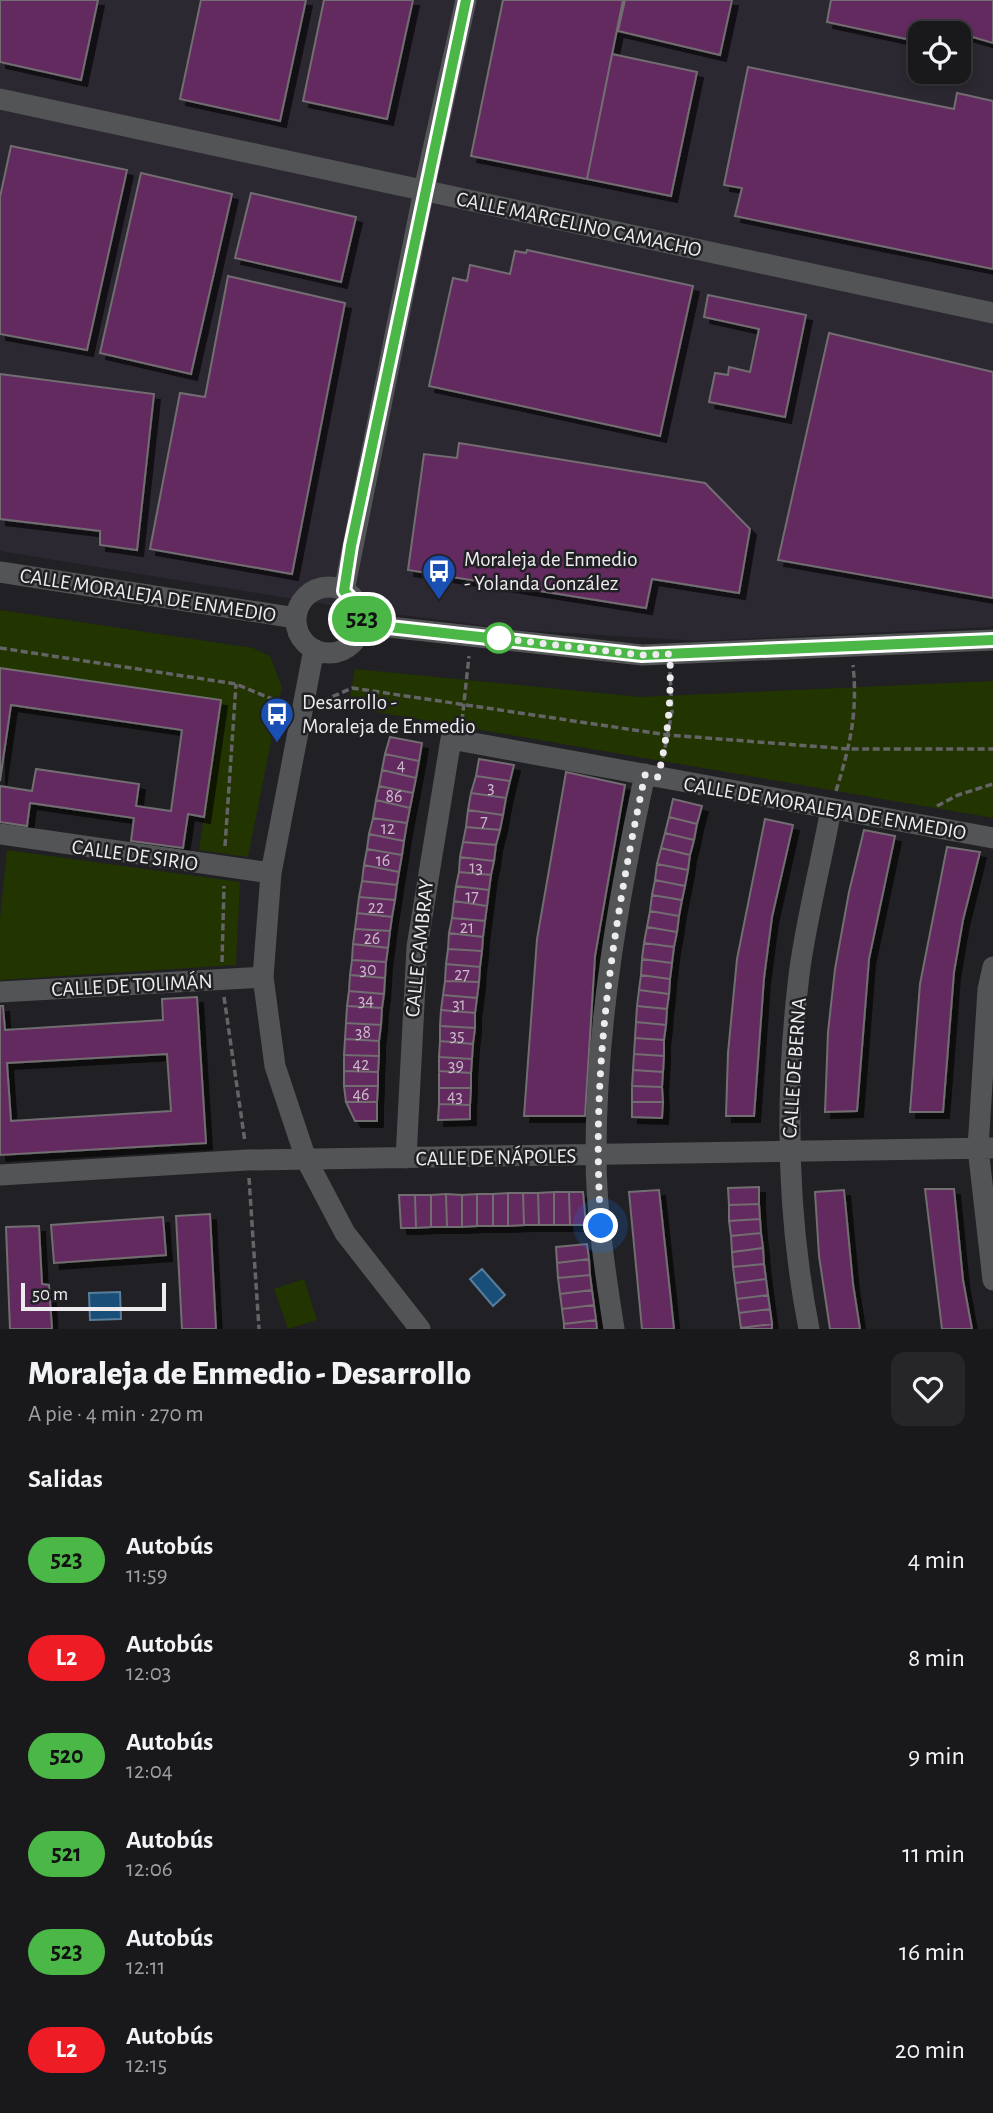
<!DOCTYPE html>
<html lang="es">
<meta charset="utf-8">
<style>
:root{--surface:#19181b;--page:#262528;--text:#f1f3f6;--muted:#9fa0a3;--line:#37373a}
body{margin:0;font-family:"Alegreya Sans",sans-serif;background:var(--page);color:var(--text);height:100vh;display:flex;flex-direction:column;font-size:26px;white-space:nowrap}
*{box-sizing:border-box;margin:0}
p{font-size:23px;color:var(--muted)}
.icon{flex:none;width:38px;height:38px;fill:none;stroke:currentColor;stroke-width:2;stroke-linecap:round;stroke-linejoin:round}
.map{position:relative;height:1329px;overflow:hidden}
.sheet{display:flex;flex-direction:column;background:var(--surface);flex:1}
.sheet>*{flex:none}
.badge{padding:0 14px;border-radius:23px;font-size:24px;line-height:46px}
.fabs{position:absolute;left:908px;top:21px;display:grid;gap:14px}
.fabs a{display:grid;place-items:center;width:63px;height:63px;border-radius:14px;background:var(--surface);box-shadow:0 4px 10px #0003,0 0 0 2px var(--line);font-size:35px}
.scale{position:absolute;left:21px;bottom:18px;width:145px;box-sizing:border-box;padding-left:7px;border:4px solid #edebee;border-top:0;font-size:19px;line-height:24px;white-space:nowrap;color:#edebee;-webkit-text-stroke:5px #212024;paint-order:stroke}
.you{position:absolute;width:35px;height:35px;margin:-18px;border:5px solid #fff;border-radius:50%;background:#1a73e8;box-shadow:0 0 0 10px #1a73e833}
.map>.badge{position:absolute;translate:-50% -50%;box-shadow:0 0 0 4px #fff}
h2{padding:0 28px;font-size:26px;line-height:63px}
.round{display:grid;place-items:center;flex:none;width:74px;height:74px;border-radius:14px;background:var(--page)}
.headline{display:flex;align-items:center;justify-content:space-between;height:119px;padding:0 28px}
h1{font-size:33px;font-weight:800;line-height:52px}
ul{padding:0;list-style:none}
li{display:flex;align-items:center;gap:21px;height:98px;padding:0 28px}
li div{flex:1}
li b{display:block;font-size:26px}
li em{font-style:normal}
li .badge{min-width:77px;font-weight:700;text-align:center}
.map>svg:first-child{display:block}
.built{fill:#2c2831;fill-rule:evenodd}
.green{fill:#223400}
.water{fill:#194e78;stroke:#597d9b;stroke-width:2}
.building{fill:#63295e;stroke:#716d71;stroke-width:2;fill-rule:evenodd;filter:url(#shadow)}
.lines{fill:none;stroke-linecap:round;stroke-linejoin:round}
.path{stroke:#646366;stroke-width:3.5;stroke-dasharray:7 3.5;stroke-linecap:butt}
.minor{stroke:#525455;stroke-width:21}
.line-casing{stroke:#fff;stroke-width:16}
.line{stroke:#4ab747;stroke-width:10}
.walk{stroke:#edebee;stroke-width:7;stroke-dasharray:0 12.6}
.stop-dot{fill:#fff;stroke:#4ab747;stroke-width:3.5}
.labels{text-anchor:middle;stroke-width:5;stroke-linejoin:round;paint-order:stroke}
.number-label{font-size:18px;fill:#cabaca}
.street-label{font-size:21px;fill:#edebee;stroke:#212024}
.poi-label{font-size:21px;fill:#edebee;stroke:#212024;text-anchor:start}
</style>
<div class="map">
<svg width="993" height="1329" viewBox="0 0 993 1329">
<defs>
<filter id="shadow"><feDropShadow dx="6" dy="6" stdDeviation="0" flood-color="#0009"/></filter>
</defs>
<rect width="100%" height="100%" fill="#212024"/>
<path class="built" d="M 0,0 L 993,0 L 993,627 L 699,641 L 517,630 L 348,608 L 0,551 ZM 920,33 L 959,33 L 959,72 L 920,72 Z"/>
<path class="green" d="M 0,610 L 253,648 L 270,656 L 282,687 L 248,857 L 199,850 L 221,700 L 0,668 Z
M 355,669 L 641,697 L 993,681 L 993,818 L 348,707 Z
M 7,850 L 240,882 L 236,965 L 0,980 L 0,919 Z
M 304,1279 L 317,1320 L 288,1329 L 274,1289 Z"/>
<path class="water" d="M 482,1269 L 505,1295 L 493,1306 L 470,1279 Z
M 120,1292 L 121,1319 L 90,1320 L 89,1293 Z"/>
<path class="building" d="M 0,0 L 98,0 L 81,80 L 0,62 Z
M 201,0 L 306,0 L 280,121 L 180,99 Z
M 324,0 L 413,0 L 387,119 L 303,101 Z
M 503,0 L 623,0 L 587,179 L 471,156 Z
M 625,0 L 732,0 L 720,55 L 618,31 Z
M 831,0 L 993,0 L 993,43 L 959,33 L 920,33 L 920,42 L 827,22 Z
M 612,54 L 697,72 L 671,196 L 587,179 Z
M 748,67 L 954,109 L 957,93 L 993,101 L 993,269 L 735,216 L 742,188 L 724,185 Z
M 11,146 L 127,170 L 87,350 L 0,334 L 0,197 Z
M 141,173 L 232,194 L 191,374 L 100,353 Z
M 251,193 L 356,217 L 341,282 L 235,258 Z
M 527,250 L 693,286 L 660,436 L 429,386 L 453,278 L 467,281 L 470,265 L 510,274 L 515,251 L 526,253 Z
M 228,276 L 345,303 L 292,574 L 150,549 L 180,393 L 205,397 Z
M 708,295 L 806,315 L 785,417 L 709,402 L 715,373 L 728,375 L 729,367 L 750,372 L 759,329 L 704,317 Z
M 829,333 L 993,372 L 993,598 L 778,560 Z
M 0,374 L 154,394 L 137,550 L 100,545 L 100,531 L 0,519 Z
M 459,443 L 705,483 L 750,529 L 739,593 L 652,579 L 646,608 L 408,570 L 424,454 L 457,458 Z
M 0,668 L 221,700 L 204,817 L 188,814 L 183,848 L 131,841 L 134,818 L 30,803 L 27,826 L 0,822 L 0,786 L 32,791 L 36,769 L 139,784 L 136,806 L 171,811 L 182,730 L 11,705 L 0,781 Z
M 390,737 L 422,743 L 419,761 L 385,754 Z
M 385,754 L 419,761 L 416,778 L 382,770 Z
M 479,759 L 514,765 L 510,781 L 476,776 Z
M 382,770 L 416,778 L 413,793 L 379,786 Z
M 566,772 L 625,785 L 595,956 L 585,1116 L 524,1116 L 537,939 Z
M 476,776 L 510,781 L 506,798 L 471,793 Z
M 379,786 L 413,793 L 410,808 L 376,800 Z
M 471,793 L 506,798 L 503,815 L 468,810 Z
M 673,799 L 702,806 L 697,824 L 669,817 Z
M 376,800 L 410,808 L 407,823 L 373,818 Z
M 468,810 L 503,815 L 500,830 L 466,827 Z
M 669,817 L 697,824 L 694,840 L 665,833 Z
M 373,818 L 407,823 L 404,841 L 369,834 Z
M 765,819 L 793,825 L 772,917 L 764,978 L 754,1116 L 726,1116 L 728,1053 L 737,959 Z
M 466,827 L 500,830 L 496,845 L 463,842 Z
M 864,830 L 895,836 L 869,959 L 857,1111 L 825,1112 L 828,1032 L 835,969 L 849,892 Z
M 665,833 L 694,840 L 690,855 L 661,848 Z
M 369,834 L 404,841 L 402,855 L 367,849 Z
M 463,842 L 496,845 L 494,861 L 460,857 Z
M 947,847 L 980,852 L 963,920 L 954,972 L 943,1112 L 910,1112 L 920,984 Z
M 661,848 L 690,855 L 688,870 L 657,864 Z
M 367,849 L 402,855 L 399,872 L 364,865 Z
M 460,857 L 494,861 L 491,875 L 459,872 Z
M 657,864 L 688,870 L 685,886 L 655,880 Z
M 364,865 L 399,872 L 397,885 L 362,881 Z
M 459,872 L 491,875 L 489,890 L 456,886 Z
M 655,880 L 685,886 L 682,900 L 652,895 Z
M 362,881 L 397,885 L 395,900 L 359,897 Z
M 456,886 L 489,890 L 487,906 L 454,901 Z
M 652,895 L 682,900 L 679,916 L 650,911 Z
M 359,897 L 395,900 L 392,917 L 357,913 Z
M 454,901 L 487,906 L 485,921 L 452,918 Z
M 650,911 L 679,916 L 677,932 L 647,927 Z
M 357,913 L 392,917 L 390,931 L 355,929 Z
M 452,918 L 485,921 L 483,937 L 449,933 Z
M 647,927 L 677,932 L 674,947 L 644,943 Z
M 355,929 L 390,931 L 388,948 L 353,944 Z
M 449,933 L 483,937 L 482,951 L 448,949 Z
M 644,943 L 674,947 L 672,963 L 642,959 Z
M 353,944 L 388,948 L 386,962 L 352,960 Z
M 448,949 L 482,951 L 480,967 L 446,964 Z
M 642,959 L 672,963 L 670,979 L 641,975 Z
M 352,960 L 386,962 L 385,978 L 350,975 Z
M 446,964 L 480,967 L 479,982 L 445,981 Z
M 350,975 L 385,978 L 384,994 L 349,991 Z
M 641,975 L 670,979 L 669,994 L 639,990 Z
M 445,981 L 479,982 L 477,998 L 443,995 Z
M 639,990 L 669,994 L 667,1009 L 637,1006 Z
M 349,991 L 384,994 L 382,1008 L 347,1006 Z
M 443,995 L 477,998 L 475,1013 L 441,1010 Z
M 197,997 L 206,1143 L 0,1155 L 0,1006 L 3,1006 L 5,1030 L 163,1020 L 162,999 ZM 167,1054 L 171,1111 L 11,1121 L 7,1063 Z
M 347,1006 L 382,1008 L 381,1025 L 346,1023 Z
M 637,1006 L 667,1009 L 666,1025 L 636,1022 Z
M 441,1010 L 475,1013 L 475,1028 L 440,1026 Z
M 636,1022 L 666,1025 L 664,1040 L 635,1038 Z
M 346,1023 L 381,1025 L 379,1041 L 345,1039 Z
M 440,1026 L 475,1028 L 473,1044 L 440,1041 Z
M 635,1038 L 664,1040 L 664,1056 L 634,1054 Z
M 345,1039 L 379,1041 L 379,1056 L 344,1055 Z
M 440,1041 L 473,1044 L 472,1059 L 439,1057 Z
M 634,1054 L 664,1056 L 663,1072 L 633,1070 Z
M 344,1055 L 379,1056 L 378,1072 L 344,1071 Z
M 439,1057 L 472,1059 L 471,1073 L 439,1071 Z
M 633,1070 L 663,1072 L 662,1087 L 632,1086 Z
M 344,1071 L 378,1072 L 378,1086 L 344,1086 Z
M 439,1071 L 471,1073 L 471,1088 L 439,1088 Z
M 344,1086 L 378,1086 L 377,1102 L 346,1102 Z
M 632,1086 L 662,1087 L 663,1102 L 632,1102 Z
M 439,1088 L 471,1088 L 470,1105 L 439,1104 Z
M 346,1102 L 377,1102 L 377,1121 L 355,1121 Z
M 632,1102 L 663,1102 L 662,1118 L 632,1117 Z
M 439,1104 L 470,1105 L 470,1119 L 438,1120 Z
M 759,1187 L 759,1204 L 729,1205 L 728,1188 Z
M 925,1189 L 954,1189 L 963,1280 L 972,1329 L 942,1329 Z
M 659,1190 L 674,1329 L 642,1329 L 629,1192 Z
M 844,1190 L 853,1284 L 860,1329 L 830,1329 L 819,1256 L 815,1192 Z
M 554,1192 L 569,1192 L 570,1225 L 554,1225 Z
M 554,1192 L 554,1225 L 539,1225 L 538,1193 Z
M 569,1192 L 583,1192 L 586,1225 L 570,1225 Z
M 508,1193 L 523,1193 L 524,1225 L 508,1226 Z
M 508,1193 L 508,1226 L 493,1226 L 493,1194 Z
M 523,1193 L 538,1193 L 539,1225 L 524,1225 Z
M 446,1194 L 462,1195 L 462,1227 L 447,1227 Z
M 446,1194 L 447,1227 L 431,1227 L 431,1195 Z
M 477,1194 L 477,1226 L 462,1227 L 462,1195 Z
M 477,1194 L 493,1194 L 493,1226 L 477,1226 Z
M 399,1195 L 415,1195 L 416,1228 L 401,1228 Z
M 415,1195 L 431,1195 L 431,1227 L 416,1228 Z
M 759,1204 L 760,1219 L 729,1221 L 729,1205 Z
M 210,1214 L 216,1329 L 182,1329 L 176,1216 Z
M 163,1217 L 166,1255 L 54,1263 L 51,1225 Z
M 760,1219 L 761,1233 L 731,1236 L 729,1221 Z
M 39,1226 L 42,1284 L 49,1285 L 52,1329 L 10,1329 L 6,1227 Z
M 761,1233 L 763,1248 L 732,1252 L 731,1236 Z
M 587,1244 L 589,1259 L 557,1263 L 556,1247 Z
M 763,1248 L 764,1264 L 733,1267 L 732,1252 Z
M 589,1259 L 590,1275 L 558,1278 L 557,1263 Z
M 764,1264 L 766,1279 L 735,1283 L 733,1267 Z
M 590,1275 L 592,1290 L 560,1294 L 558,1278 Z
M 766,1279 L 768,1295 L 737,1299 L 735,1283 Z
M 592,1290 L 594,1305 L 562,1309 L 560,1294 Z
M 768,1295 L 770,1309 L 739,1313 L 737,1299 Z
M 594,1305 L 596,1320 L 564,1324 L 562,1309 Z
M 770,1309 L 772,1324 L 741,1328 L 739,1313 Z
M 596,1320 L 597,1329 L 564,1329 L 564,1324 Z
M 772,1324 L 772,1329 L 741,1329 L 741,1328 Z"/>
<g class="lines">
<path class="path" d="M 0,648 L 236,684 L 284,704
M 323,701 L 352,688 L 668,735 L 849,749 L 993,749
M 462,721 L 469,656
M 663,758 L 672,712 L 670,672
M 836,791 C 850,746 858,712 853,665
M 937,806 L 958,795 L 993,784
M 225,846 L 236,684
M 222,962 L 224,886
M 224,997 L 245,1142
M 249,1178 L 259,1329"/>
<path class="minor" d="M 0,99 L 993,313
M 0,572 L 296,618
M296 620a33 33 0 1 1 66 0a33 33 0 1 1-66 0Z
M 344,591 L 424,190 L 466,0
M 362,624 L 642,655 L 993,640
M 314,649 L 271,873 L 263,977 L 275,1066 L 306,1159 L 345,1233 L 420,1329
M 0,834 L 271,873
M 993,967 L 988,989 L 978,1148 L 993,1280
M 0,992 L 263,977
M 406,1158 L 417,947 L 451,739 L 993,838
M 0,1175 L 247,1160 L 993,1148
M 614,1329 C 605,1272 596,1212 596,1154 C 596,1026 618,899 645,774
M 809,1329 C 786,1212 785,1094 799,975 C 806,920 821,864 831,809"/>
</g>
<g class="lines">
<g class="line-casing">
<path id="line" d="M 466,0 L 351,546 L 344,591 L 360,608 L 362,624 L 642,655 L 993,640"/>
</g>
<use href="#line" class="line"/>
<path class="walk" d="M 499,638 L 496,638 L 642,655 L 670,654 C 671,701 669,731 658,777 L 645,775 C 613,925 590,1072 601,1226"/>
</g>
<defs>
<g id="bus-pin" transform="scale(1.75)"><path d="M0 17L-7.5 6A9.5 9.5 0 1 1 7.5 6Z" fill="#1a4fb4" stroke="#212024"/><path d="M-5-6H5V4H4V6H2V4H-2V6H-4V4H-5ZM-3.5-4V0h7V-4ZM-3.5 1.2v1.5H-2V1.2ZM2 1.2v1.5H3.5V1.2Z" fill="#fff"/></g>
</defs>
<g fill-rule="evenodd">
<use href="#bus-pin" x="439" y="571"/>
<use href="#bus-pin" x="277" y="714"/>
</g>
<circle class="stop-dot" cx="499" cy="638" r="14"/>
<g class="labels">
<g class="number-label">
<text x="401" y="771">4</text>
<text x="491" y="793">3</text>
<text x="394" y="802">86</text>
<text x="484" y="827">7</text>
<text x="388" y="834">12</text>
<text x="383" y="866">16</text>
<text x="476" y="873">13</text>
<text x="472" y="902">17</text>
<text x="376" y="913">22</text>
<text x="467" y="933">21</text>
<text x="372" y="944">26</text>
<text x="368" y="975">30</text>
<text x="462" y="980">27</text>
<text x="366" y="1006">34</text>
<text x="459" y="1010">31</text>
<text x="363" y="1038">38</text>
<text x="457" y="1041">35</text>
<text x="361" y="1070">42</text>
<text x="456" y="1071">39</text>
<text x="361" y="1100">46</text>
<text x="455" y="1102">43</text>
</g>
<g class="street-label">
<text transform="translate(579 224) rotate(12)" y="7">CALLE MARCELINO CAMACHO</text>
<text transform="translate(148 595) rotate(9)" y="7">CALLE MORALEJA DE ENMEDIO</text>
<text transform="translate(825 808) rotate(10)" y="7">CALLE DE MORALEJA DE ENMEDIO</text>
<text transform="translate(135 855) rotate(8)" y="7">CALLE DE SIRIO</text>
<text transform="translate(419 948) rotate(-84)" y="7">CALLE CAMBRAY</text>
<text transform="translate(132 985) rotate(-3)" y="7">CALLE DE TOLIMÁN</text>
<text transform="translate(794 1068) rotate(-86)" y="7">CALLE DE BERNA</text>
<text transform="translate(496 1157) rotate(-1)" y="7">CALLE DE NÁPOLES</text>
</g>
<g class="poi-label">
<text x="464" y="566">Moraleja de Enmedio<tspan x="464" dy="24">- Yolanda González</tspan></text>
<text x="302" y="709">Desarrollo -<tspan x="302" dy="24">Moraleja de Enmedio</tspan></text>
</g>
</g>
</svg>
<div class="fabs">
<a><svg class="icon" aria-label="locate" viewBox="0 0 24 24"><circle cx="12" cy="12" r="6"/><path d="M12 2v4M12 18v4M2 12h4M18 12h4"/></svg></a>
</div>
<div class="scale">50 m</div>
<div class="you" style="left:601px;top:1226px"></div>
<b class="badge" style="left:362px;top:619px;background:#4ab747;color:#111">523</b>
</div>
<section class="sheet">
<div class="headline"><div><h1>Moraleja de Enmedio - Desarrollo</h1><p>A pie · 4 min · 270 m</p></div><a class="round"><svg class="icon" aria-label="heart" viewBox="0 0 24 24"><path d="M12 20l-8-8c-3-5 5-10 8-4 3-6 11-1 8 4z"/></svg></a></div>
<h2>Salidas</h2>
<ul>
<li><span class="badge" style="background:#4ab747;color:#111">523</span><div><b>Autobús</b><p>11:59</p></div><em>4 min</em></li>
<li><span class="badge" style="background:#ee1c25;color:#fff">L2</span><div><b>Autobús</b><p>12:03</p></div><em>8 min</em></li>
<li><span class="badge" style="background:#4ab747;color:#111">520</span><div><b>Autobús</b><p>12:04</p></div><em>9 min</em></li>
<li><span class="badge" style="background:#4ab747;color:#111">521</span><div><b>Autobús</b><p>12:06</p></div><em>11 min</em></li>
<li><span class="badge" style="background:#4ab747;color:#111">523</span><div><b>Autobús</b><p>12:11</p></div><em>16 min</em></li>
<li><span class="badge" style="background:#ee1c25;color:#fff">L2</span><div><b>Autobús</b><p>12:15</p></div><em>20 min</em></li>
</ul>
</section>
